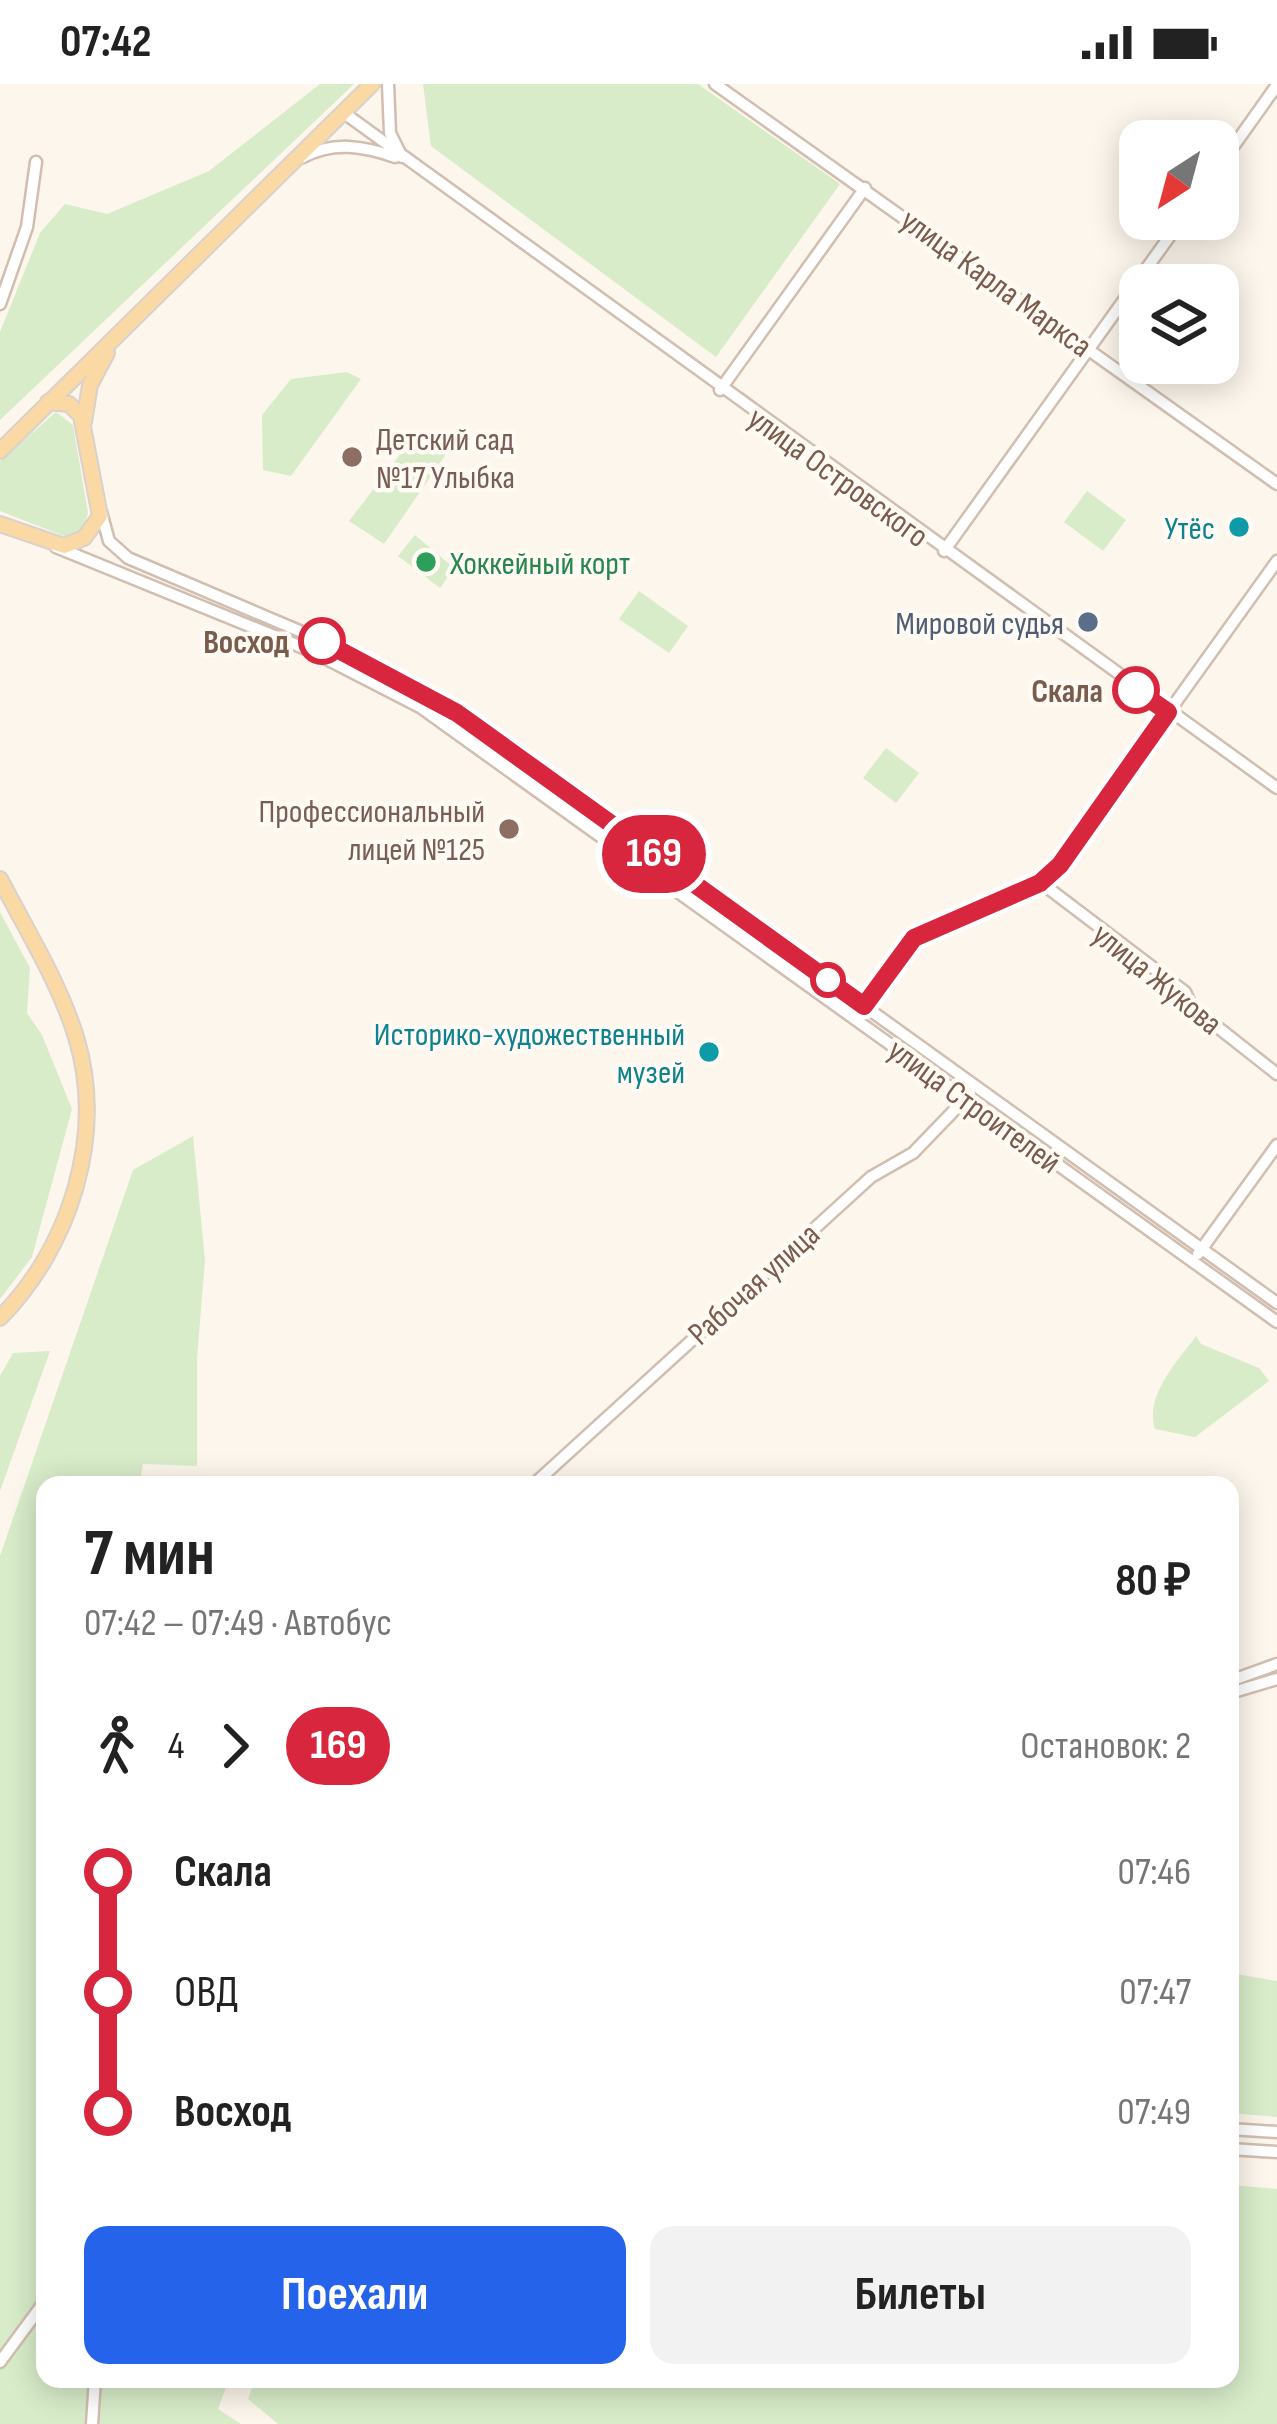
<!DOCTYPE html>
<html lang="ru">
<meta charset="utf-8">
<style>
:root{--surface:#fff;--page:#f2f2f2;--text:#222;--muted:#767676;--accent:#2563eb}
body{margin:0;font-family:"Sofia Sans Condensed",sans-serif;background:var(--page);color:var(--text);height:100vh;display:flex;flex-direction:column;font-size:45px;white-space:nowrap}
*{box-sizing:border-box;margin:0}
p{font-size:39px;color:var(--muted)}
.icon{flex:none;width:66px;height:66px;fill:none;stroke:currentColor;stroke-width:2;stroke-linecap:round;stroke-linejoin:round}
.map{position:relative;flex:1;overflow:hidden}
.drawer{position:absolute;left:36px;top:1392px;width:1203px;height:912px;display:flex;flex-direction:column;background:var(--surface);border-radius:24px;box-shadow:0 6px 30px #0003}
.drawer>*{flex:none}
.badge{padding:0 24px;border-radius:39px;font-size:42px;line-height:78px}
.needle{width:78px;rotate:216deg}
.buttons{position:absolute;left:1119px;top:36px;display:grid;gap:24px}
.buttons a{display:grid;place-items:center;width:120px;height:120px;border-radius:24px;background:var(--surface);box-shadow:0 6px 30px #0003;font-size:60px}
.map>.badge{position:absolute;translate:-50% -50%;box-shadow:0 0 0 6px #fff}
.legs{display:flex;align-items:center;gap:18px;height:132px;padding:0 48px;font-size:39px}
.legs p{margin-inline-start:auto}
.overview{display:flex;align-items:center;justify-content:space-between;height:204px;padding:0 48px}
h1{font-size:66px;font-weight:700;line-height:90px}
.button{display:flex;gap:24px;margin-top:auto;padding:24px 48px}
.button a{flex:1;height:138px;border-radius:24px;background:var(--accent);color:#fff;font-size:48px;font-weight:700;line-height:138px;text-align:center}
.button a+a{background:var(--page);color:var(--text)}
ul{padding:0 48px;list-style:none}
li{display:flex;align-items:center;gap:42px;height:120px;font-size:45px}
li i{display:grid;place-items:center;width:18px;height:100%;margin:0 15px;background:currentColor}
li i::after{content:'';width:30px;height:30px;margin:-15px;border:9px solid;border-radius:50%;background:var(--surface)}
li p{margin-inline-start:auto}
li:first-child i{background:linear-gradient(#0000 50%,currentColor 0)}
li:last-child i{background:linear-gradient(currentColor 50%,#0000 0)}
.status{display:flex;justify-content:space-between;align-items:center;height:84px;padding:0 60px;background:var(--surface);direction:ltr}
.status svg{height:33px;fill:currentColor}
.map>svg:first-child{display:block}
.green{fill:#d8ecc9}
.lines{fill:none;stroke-linecap:round;stroke-linejoin:round}
.minor-casing{stroke:#d1beb0;stroke-width:15}
.major-casing{stroke:#dad1cd;stroke-width:18}
.minor{stroke:#fff;stroke-width:10}
.major{stroke:#fbd9a5;stroke-width:14}
.line-1-casing{stroke:#fff;stroke-width:27}
.line-1{stroke:#d7263d;stroke-width:18}
.education-dot{fill:#8d6e63;stroke:#fffaf3;stroke-width:4.5}
.culture-dot{fill:#0f9aa8;stroke:#fffaf3;stroke-width:4.5}
.leisure-dot{fill:#2e9e5b;stroke:#fffaf3;stroke-width:4.5}
.service-dot{fill:#5c6f8a;stroke:#fffaf3;stroke-width:4.5}
.stop-1-dot{fill:#fff;stroke:#d7263d;stroke-width:6}
.labels{text-anchor:middle;stroke-width:9;stroke-linejoin:round;paint-order:stroke}
.street-label{font-size:33px;fill:#7a5c4d;stroke:#fffaf3}
.education-label{font-size:33px;fill:#785e54;stroke:#fffaf3;text-anchor:start}
.culture-label{font-size:33px;fill:#0d838f;stroke:#fffaf3;text-anchor:end}
.leisure-label{font-size:33px;fill:#27864d;stroke:#fffaf3;text-anchor:start}
.service-label{font-size:33px;fill:#4e5e75;stroke:#fffaf3;text-anchor:end}
.stop-label{font-size:33px;font-weight:bold;fill:#7a5c4d;stroke:#fffaf3;text-anchor:end}
</style>
<div class="status"><b>07:42</b><svg viewBox="0 0 49 12"><path d="M0 12V9h3v3zM5 12V6h3v6zM10 12V3h3v9zM15 12V0h3v12zM26 1h20v11H26zM47 4h2v5h-2z"/></svg></div>
<div class="map">
<svg width="1277" height="2340" viewBox="0 0 1277 2340">
<rect width="100%" height="100%" fill="#fdf6ec"/>
<path class="green" d="M 320,0 L 354,0 L 0,336 L 0,248 L 40,149 L 65,120 L 107,130 L 209,87 Z
M 423,0 L 698,0 L 840,100 L 716,273 L 431,62 Z
M 347,288 L 361,295 L 291,392 L 263,386 L 262,331 L 291,295 Z
M 56,328 L 73,341 L 88,429 L 83,447 L 69,454 L 0,427 L 0,377 Z
M 419,346 L 449,366 L 384,460 L 349,437 Z
M 1087,407 L 1126,436 L 1103,467 L 1064,438 Z
M 415,451 L 454,484 L 440,504 L 398,472 Z
M 639,507 L 688,542 L 669,569 L 619,535 Z
M 886,664 L 919,689 L 896,719 L 863,694 Z
M 0,828 L 30,884 L 27,929 L 42,951 L 72,1025 L 32,1173 L 0,1215 Z
M 193,1052 L 205,1176 L 197,1274 L 197,1382 L 143,1380 L 139,1401 L 45,1401 L 45,2295 L 229,2295 L 218,2325 L 241,2340 L 0,2340 L 0,1472 L 133,1086 Z
M 1196,1252 L 1201,1260 L 1259,1284 L 1269,1297 L 1195,1353 L 1155,1345 C 1144,1312 1178,1277 1196,1252 Z
M 50,1267 L 0,1407 L 0,1292 L 13,1269 Z
M 1230,1889 L 1277,1897 L 1277,2033 L 1230,2029 Z
M 1230,2101 L 1277,2105 L 1277,2340 L 278,2340 L 248,2315 L 255,2295 L 1230,2295 Z"/>
<g class="lines">
<g class="minor-casing">
<path id="minor" d="M 388,0 L 390,49 L 402,73
M 715,0 L 1277,400
M 344,29 L 1277,704
M 303,73 C 334,57 363,62 395,73
M 1218,84 L 1277,1
M 0,220 L 27,143 L 36,78
M 720,306 L 865,104
M 101,428 L 109,457 L 128,474 L 316,554 L 457,629 L 1277,1219
M 56,463 L 311,567 L 420,623 L 1277,1238
M 944,467 L 1182,135
M 1040,798 L 1185,908 L 1192,923 L 1277,990
M 861,925 L 914,854 L 1040,798 L 1059,781 L 1277,477
M 1198,1170 L 1277,1061
M 533,1401 L 871,1093 L 913,1069 L 970,1010
M 1230,1597 L 1277,1580
M 1230,1609 L 1277,1595
M 1230,2045 L 1277,2048
M 1230,2065 L 1277,2068
M 0,2278 L 45,2217
M 92,2340 L 95,2295"/>
</g>
<g class="major-casing">
<path id="major" d="M 84,338 L 90,301 L 107,269
M 0,367 L 372,0
M 0,440 L 64,462 L 84,454 L 100,432 L 81,332 L 69,320 L 48,318
M 0,795 C 27,847 59,898 76,953 C 106,1051 70,1163 0,1234"/>
</g>
<use href="#minor" class="minor"/>
<use href="#major" class="major"/>
</g>
<g class="lines">
<g class="line-1-casing">
<path id="line-1" d="M 322,557 L 457,629 L 864,922 L 914,854 L 1040,799 L 1060,781 L 1168,628 L 1136,606"/>
</g>
<use href="#line-1" class="line-1"/>
</g>
<g class="education-dot">
<circle cx="352" cy="373" r="12"/>
<circle cx="509" cy="745" r="12"/>
</g>
<g class="culture-dot">
<circle cx="1239" cy="443" r="12"/>
<circle cx="709" cy="968" r="12"/>
</g>
<circle class="leisure-dot" cx="426" cy="478" r="12"/>
<circle class="service-dot" cx="1088" cy="538" r="12"/>
<g class="stop-1-dot">
<circle cx="322" cy="557" r="21"/>
<circle cx="1136" cy="606" r="21"/>
<circle cx="828" cy="896" r="15"/>
</g>
<g class="labels">
<g class="street-label">
<text transform="translate(997 198) rotate(36)" y="12">улица Карла Маркса</text>
<text transform="translate(839 392) rotate(36)" y="12">улица Островского</text>
<text transform="translate(1158 894) rotate(39)" y="12">улица Жукова</text>
<text transform="translate(975 1021) rotate(36)" y="12">улица Строителей</text>
<text transform="translate(753 1199) rotate(-42)" y="12">Рабочая улица</text>
</g>
<g class="education-label">
<text x="376" y="366">Детский сад<tspan x="376" dy="38">№17 Улыбка</tspan></text>
<text x="485" y="738" text-anchor="end">Профессиональный<tspan x="485" dy="38">лицей №125</tspan></text>
</g>
<g class="culture-label">
<text x="1215" y="455">Утёс</text>
<text x="685" y="961">Историко-художественный<tspan x="685" dy="38">музей</tspan></text>
</g>
<g class="leisure-label">
<text x="450" y="490">Хоккейный корт</text>
</g>
<g class="service-label">
<text x="1064" y="550">Мировой судья</text>
</g>
<g class="stop-label">
<text x="289" y="569">Восход</text>
<text x="1103" y="618">Скала</text>
</g>
</g>
</svg>
<div class="buttons">
<a><svg class="needle" viewBox="-14 -14 28 28"><path d="M0-13l5 13h-10z" fill="#e53935"/><path d="M0 13l5-13h-10z" fill="#767676"/></svg></a>
<a><svg class="icon" aria-label="layers" viewBox="0 0 24 24"><path d="M12 4l9 5-9 5-9-5zM3 14l9 5 9-5"/></svg></a>
</div>
<b class="badge" style="left:654px;top:770px;background:#d7263d;color:#fff">169</b>
<section class="drawer">
<div class="overview"><div><h1>7 мин</h1><p>07:42 – 07:49 · Автобус</p></div><b>80 ₽</b></div>
<div class="legs"><svg class="icon" aria-label="walk" viewBox="0 0 24 24"><circle cx="13" cy="4" r="2"/><path d="M13 8l-2 6 4 7M11 14l-3 7M7 12l3-4h3l4 4"/></svg>4<svg class="icon" aria-label="forward" viewBox="0 0 24 24"><path d="M9 5l7 7-7 7"/></svg><b class="badge" style="background:#d7263d;color:#fff">169</b><p>Остановок: 2</p></div>
<ul>
<li><i style="color:#d7263d"></i><b>Скала</b><p>07:46</p></li>
<li><i style="color:#d7263d"></i><span>ОВД</span><p>07:47</p></li>
<li><i style="color:#d7263d"></i><b>Восход</b><p>07:49</p></li>
</ul>
<div class="button"><a>Поехали</a><a>Билеты</a></div>
</section>
</div>
